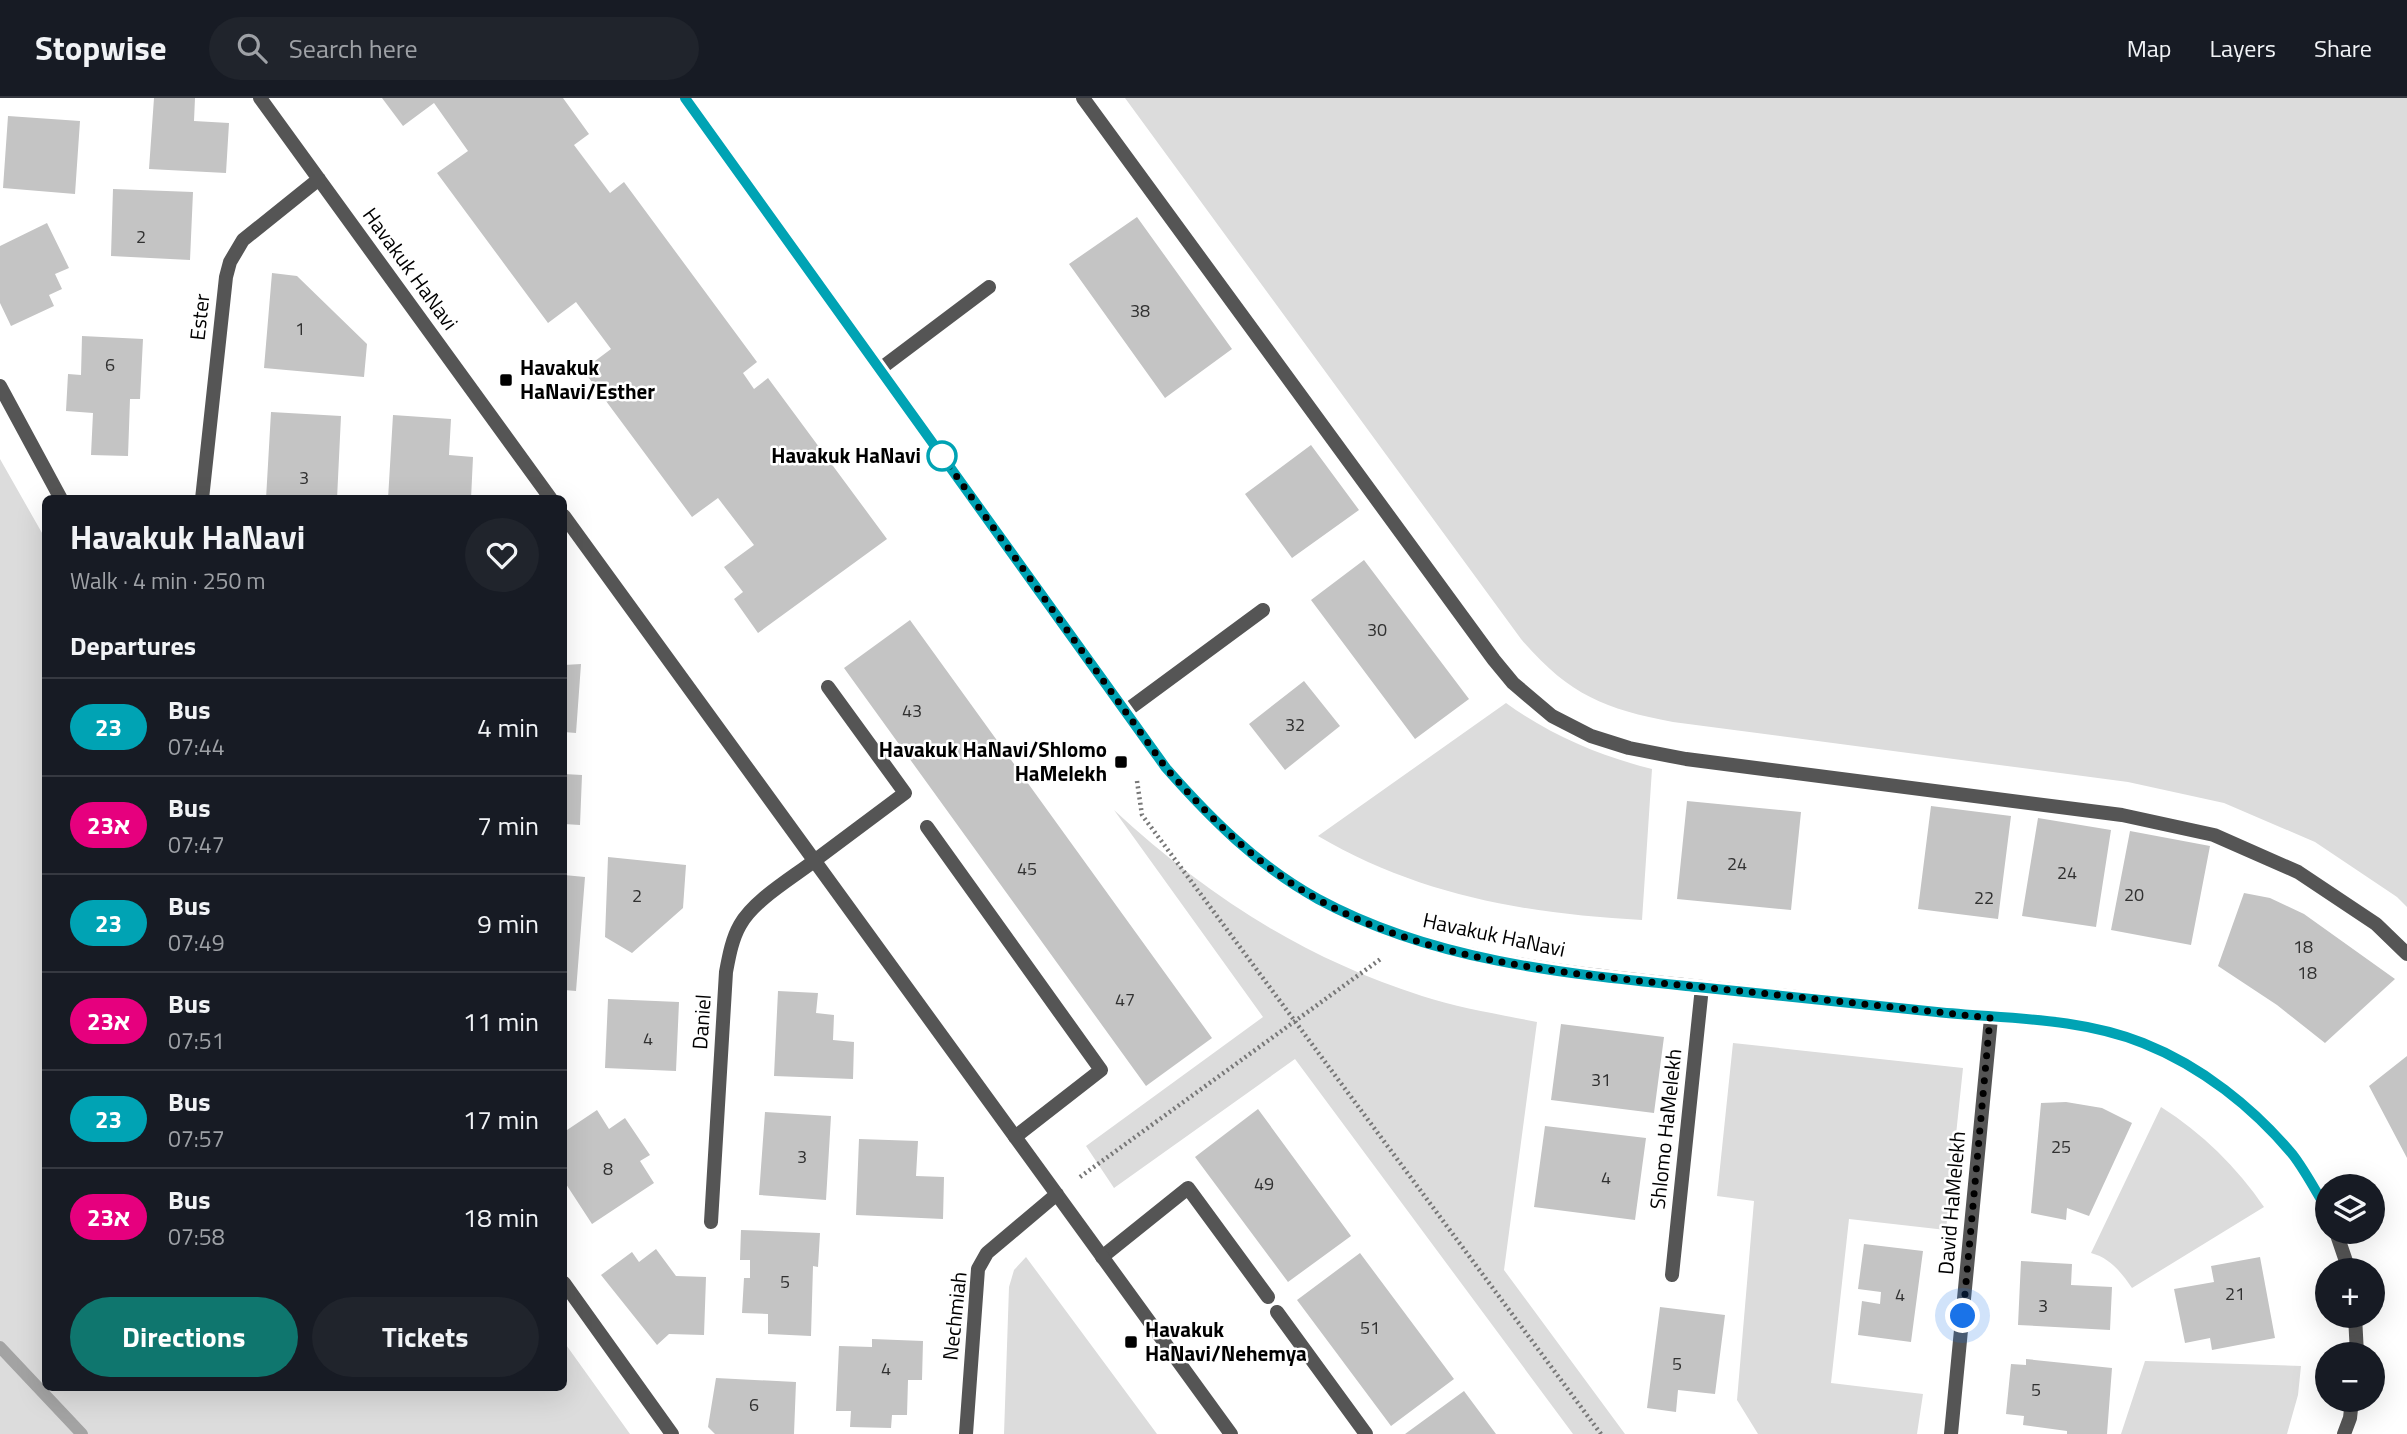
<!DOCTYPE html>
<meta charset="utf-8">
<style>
:root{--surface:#171b24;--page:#20242c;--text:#f1f3f6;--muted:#9ea1a6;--line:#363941;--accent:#0f766e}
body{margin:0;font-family:"Titillium Web","Noto Sans Hebrew",sans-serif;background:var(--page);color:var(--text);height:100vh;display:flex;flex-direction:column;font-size:26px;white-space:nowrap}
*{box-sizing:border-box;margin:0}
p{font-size:23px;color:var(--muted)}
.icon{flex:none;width:38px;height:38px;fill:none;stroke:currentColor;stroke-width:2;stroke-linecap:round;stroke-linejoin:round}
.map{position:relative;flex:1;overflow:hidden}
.panel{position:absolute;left:42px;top:397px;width:525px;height:896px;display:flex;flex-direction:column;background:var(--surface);border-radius:10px;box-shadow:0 7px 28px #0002}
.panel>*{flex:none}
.badge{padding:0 14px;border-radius:23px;font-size:24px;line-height:46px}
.buttons{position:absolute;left:2315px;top:1076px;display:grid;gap:14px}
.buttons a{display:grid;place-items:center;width:70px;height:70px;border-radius:50%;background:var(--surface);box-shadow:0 7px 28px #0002;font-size:35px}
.you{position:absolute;width:35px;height:35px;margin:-18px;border:5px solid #fff;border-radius:50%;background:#1a73e8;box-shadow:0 0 0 10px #1a73e833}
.map>.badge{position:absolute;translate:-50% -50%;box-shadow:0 0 0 4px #fff}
h2{padding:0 28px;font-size:26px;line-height:63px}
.round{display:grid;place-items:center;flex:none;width:74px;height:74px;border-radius:37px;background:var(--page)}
.summary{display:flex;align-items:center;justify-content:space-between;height:119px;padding:0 28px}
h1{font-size:33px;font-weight:700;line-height:52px}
.button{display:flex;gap:14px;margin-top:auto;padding:14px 28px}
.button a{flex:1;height:80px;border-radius:42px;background:var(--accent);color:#fff;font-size:28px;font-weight:700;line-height:80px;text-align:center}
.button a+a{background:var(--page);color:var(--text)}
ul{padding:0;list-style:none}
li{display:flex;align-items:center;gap:21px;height:98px;padding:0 28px;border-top:2px solid var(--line)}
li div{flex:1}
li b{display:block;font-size:26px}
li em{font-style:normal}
li .badge{min-width:77px;font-weight:700;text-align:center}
header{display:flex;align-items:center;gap:42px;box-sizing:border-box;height:98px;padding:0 35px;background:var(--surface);border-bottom:2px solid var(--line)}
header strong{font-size:33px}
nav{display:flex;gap:38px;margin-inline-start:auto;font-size:24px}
.search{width:490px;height:63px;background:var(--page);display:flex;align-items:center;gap:18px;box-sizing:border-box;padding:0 24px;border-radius:38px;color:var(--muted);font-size:26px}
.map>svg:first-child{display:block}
.green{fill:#dcdcdc}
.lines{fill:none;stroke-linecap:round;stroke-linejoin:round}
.stream{stroke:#a3a3a3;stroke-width:12}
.building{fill:#c4c4c4}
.path{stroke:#777;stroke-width:4.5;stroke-dasharray:2 3.5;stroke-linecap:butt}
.service{stroke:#555;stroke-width:14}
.minor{stroke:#555;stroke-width:14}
.line-casing{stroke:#fff;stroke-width:16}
.line{stroke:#00a3b4;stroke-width:10}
.walk{stroke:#000;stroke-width:7;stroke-dasharray:0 12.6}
.poi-dot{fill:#000;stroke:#fff;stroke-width:2.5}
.stop-dot{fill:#fff;stroke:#00a3b4;stroke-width:3.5}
.labels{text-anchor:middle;stroke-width:5;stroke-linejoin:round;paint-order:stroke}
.number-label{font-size:18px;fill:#313131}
.street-label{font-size:21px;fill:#000;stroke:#fff}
.poi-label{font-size:21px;font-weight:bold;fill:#000;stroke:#fff;text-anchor:start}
.stop-label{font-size:21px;font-weight:bold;fill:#000;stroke:#fff;text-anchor:end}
</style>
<header>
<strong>Stopwise</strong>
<div class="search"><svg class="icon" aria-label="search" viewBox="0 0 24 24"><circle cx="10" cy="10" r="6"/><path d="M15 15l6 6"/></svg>Search here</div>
<nav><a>Map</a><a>Layers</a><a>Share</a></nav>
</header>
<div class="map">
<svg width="2407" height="1336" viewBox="0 0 2407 1336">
<rect width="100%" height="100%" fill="#fff"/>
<path class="green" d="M 1125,0 L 2407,0 L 2407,809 L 2397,799 L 2315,744 L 2224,705 L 2128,684 L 1673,624 C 1604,611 1568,596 1521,541 Z
M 0,361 L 46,442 L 46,1290 L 564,1290 L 564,1244 L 630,1336 L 0,1336 Z
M 1506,605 C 1550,637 1600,658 1652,671 L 1642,822 C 1527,816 1418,797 1318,738 Z
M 1114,712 C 1206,797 1301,859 1422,898 C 1459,910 1498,916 1537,924 L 1504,1172 L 1625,1336 L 1573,1336 L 1295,961 L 1114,1090 L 1086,1048 L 1263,919 Z
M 1733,945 L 1963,970 L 1946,1132 L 1849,1121 L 1831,1285 L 1923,1296 L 1917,1336 L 1758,1336 L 1737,1302 L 1754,1103 L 1717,1098 Z
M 2161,1009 C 2202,1035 2237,1069 2264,1109 L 2132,1190 C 2121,1174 2110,1160 2091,1155 Z
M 1026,1159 L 1157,1336 L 1004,1336 L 1009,1189 L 1014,1172 Z
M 2145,1263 L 2301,1268 L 2298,1297 L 2287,1336 L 2121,1336 Z"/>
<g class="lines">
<path class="stream" d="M 0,1249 L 82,1336"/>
</g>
<path class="building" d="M 154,0 L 195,0 L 194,23 L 229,25 L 226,75 L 149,71 Z
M 382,0 L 563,0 L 589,36 L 574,47 L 610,95 L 624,84 L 757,264 L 743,275 L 754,291 L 768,280 L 887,441 L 758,535 L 734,501 L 743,494 L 724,469 L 754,447 L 718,400 L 692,419 L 583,272 L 611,251 L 576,204 L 548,225 L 437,75 L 468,53 L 434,5 L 403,28 Z
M 8,18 L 80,23 L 75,96 L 3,90 Z
M 113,91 L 193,94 L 190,162 L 111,158 Z
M 1137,119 L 1232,251 L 1165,300 L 1069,166 Z
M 47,125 L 69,170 L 55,176 L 62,191 L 49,197 L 54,208 L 11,228 L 0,205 L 0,148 Z
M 272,175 L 297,178 L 367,246 L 364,279 L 264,270 Z
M 82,238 L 143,241 L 140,301 L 130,301 L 128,358 L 91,357 L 93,315 L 66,313 L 68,276 L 81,277 Z
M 271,314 L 341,318 L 337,401 L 266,401 Z
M 393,317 L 451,321 L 449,357 L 473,359 L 471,401 L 388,401 Z
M 1311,347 L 1359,412 L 1292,460 L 1245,396 Z
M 1364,462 L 1469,601 L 1415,641 L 1311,502 Z
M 910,522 L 1212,940 L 1146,988 L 844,570 Z
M 581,566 L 576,635 L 564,634 L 564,567 Z
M 1304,583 L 1340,628 L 1285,672 L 1249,626 Z
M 564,676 L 582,677 L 580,727 L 564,726 Z
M 1687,703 L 1801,714 L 1791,812 L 1677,801 Z
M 1931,708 L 2011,718 L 1998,821 L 1918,811 Z
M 2038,720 L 2111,732 L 2096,829 L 2022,818 Z
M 2130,733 L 2210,748 L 2191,847 L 2111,832 Z
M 608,759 L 686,767 L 683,810 L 632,855 L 605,839 Z
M 564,777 L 585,779 L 576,893 L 564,892 Z
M 2244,795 L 2270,800 L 2304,816 L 2395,881 L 2325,945 L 2277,907 L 2218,868 Z
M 778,893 L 818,895 L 816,915 L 834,917 L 833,942 L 854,944 L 853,981 L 774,978 Z
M 608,901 L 679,904 L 676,973 L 605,970 Z
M 1561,926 L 1664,939 L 1654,1015 L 1551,1002 Z
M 2407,958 L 2407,1060 L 2369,988 Z
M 2066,1004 L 2102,1010 L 2132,1025 L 2089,1118 L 2067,1110 L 2066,1122 L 2031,1115 L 2041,1005 Z
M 1258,1011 L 1351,1138 L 1288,1184 L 1195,1059 Z
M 597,1012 L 609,1031 L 625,1020 L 650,1057 L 640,1063 L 654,1085 L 592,1126 L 564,1083 L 564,1034 Z
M 765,1014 L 831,1018 L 826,1102 L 759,1097 Z
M 1545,1028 L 1646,1040 L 1635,1122 L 1534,1109 Z
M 859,1041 L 918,1043 L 916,1078 L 944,1079 L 943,1121 L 856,1117 Z
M 741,1132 L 820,1135 L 818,1169 L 813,1168 L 811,1238 L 768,1236 L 768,1216 L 742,1215 L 744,1180 L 750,1180 L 750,1162 L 740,1162 Z
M 1864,1146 L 1923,1153 L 1911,1244 L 1858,1237 L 1862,1203 L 1880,1206 L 1881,1194 L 1858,1191 Z
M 656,1151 L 676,1178 L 706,1179 L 704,1237 L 669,1236 L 657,1247 L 601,1177 L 632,1154 L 639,1164 Z
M 1360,1155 L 1454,1281 L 1391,1328 L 1297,1202 Z
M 2260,1159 L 2275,1240 L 2212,1252 L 2210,1240 L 2185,1245 L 2174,1191 L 2214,1184 L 2211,1168 Z
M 2021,1163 L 2072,1166 L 2071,1187 L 2112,1189 L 2110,1232 L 2018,1227 Z
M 1660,1209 L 1725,1217 L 1715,1296 L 1678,1292 L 1676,1314 L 1647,1310 Z
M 872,1241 L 923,1243 L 922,1282 L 908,1282 L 907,1317 L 892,1317 L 891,1330 L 850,1329 L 851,1313 L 836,1313 L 839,1248 L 872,1249 Z
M 2026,1261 L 2112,1270 L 2107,1336 L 2067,1336 L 2067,1333 L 2023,1327 L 2024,1318 L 2006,1316 L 2011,1266 L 2026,1267 Z
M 716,1280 L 796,1284 L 794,1336 L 715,1336 L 708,1329 Z
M 1464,1293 L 1496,1336 L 1405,1336 Z"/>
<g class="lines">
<path class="path" d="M 1137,683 L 1142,717 L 1601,1336
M 1080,1079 L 1382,860"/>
<path class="service" d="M 1083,0 L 1494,562 L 1513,585 L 1552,618 L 1591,638 L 1629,650 L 1686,661 L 2122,717 L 2214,737 L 2298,774 L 2376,826 L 2407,856
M 880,271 L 989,189
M 0,288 L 61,401
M 1126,613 L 1263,512
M 927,729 L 1101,972 L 1015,1039
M 814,763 L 905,695 L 828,589
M 1102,1159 L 1188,1090 L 1268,1199
M 564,1185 L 672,1336
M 1277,1214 L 1366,1336"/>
<path class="minor" d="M 260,0 L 551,401
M 685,0 L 1166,670 C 1211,721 1258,768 1318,801 C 1430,862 1559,874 1684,887 C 1769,896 1853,905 1937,914 C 2006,921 2078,919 2143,945 C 2201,968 2253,1009 2293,1057 C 2306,1074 2316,1094 2328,1112
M 202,401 L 226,179 L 230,164 L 243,142 L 319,81
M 564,418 L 1231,1336
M 711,1124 L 726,874 C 729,858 732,841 740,827 C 754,802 792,780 814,763
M 2336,1134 L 2349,1172
M 1672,1177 L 1702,889
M 2355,1218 L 2357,1256
M 966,1336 L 978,1171 L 987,1155 L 1057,1096
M 1951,1336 L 1991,920
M 2344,1336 L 2350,1320 L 2352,1302"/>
</g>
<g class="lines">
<g class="line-casing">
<path id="line" d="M 685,0 L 1166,670 C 1211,721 1258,768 1318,801 C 1434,864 1568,876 1697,889 C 1777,897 1857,905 1937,914 C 2006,921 2078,919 2143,945 C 2201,968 2253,1009 2293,1057 C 2306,1074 2316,1094 2328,1113"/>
</g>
<use href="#line" class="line"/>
<path class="walk" d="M 942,358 L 1166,670 C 1211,721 1257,767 1317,801 C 1434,866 1571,876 1701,889 C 1798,899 1894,909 1990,920 L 1963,1218"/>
</g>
<g class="poi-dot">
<rect x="499" y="275" width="14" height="14" rx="3.5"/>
<rect x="1114" y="657" width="14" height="14" rx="3.5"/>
<rect x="1124" y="1237" width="14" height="14" rx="3.5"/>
</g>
<circle class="stop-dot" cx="942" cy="358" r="14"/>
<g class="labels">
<g class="number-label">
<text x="141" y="145">2</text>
<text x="1140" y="219">38</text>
<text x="300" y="237">1</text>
<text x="110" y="273">6</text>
<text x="304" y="386">3</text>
<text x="1377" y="538">30</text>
<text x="912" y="619">43</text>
<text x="1295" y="633">32</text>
<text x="1737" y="772">24</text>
<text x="1027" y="777">45</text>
<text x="2067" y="781">24</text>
<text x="2134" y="803">20</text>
<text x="637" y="804">2</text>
<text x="1984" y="806">22</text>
<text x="2303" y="855">18</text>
<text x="2307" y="881">18</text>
<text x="1125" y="908">47</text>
<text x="648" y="947">4</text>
<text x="1601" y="988">31</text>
<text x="2061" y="1055">25</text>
<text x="802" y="1065">3</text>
<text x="608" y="1077">8</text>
<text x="1606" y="1086">4</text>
<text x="1264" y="1092">49</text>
<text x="785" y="1190">5</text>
<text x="2235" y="1202">21</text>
<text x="1900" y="1203">4</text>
<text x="2043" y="1214">3</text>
<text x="1370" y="1236">51</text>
<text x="1677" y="1272">5</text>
<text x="886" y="1277">4</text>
<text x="2036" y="1298">5</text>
<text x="754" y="1313">6</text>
</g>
<g class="street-label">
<text transform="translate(410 171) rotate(54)" y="7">Havakuk HaNavi</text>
<text transform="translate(200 219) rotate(-84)" y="7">Ester</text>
<text transform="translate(1494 837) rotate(12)" y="7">Havakuk HaNavi</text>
<text transform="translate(702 924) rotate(-86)" y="7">Daniel</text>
<text transform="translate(1666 1031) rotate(-84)" y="7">Shlomo HaMelekh</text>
<text transform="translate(1952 1105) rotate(-85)" y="7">David HaMelekh</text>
<text transform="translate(955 1218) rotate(-84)" y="7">Nechmiah</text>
</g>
<g class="poi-label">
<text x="520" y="277">Havakuk<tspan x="520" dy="24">HaNavi/Esther</tspan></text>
<text x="1107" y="659" text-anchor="end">Havakuk HaNavi/Shlomo<tspan x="1107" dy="24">HaMelekh</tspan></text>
<text x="1145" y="1239">Havakuk<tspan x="1145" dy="24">HaNavi/Nehemya</tspan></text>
</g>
<g class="stop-label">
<text x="921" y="365">Havakuk HaNavi</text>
</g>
</g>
</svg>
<div class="buttons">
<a><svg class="icon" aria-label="layers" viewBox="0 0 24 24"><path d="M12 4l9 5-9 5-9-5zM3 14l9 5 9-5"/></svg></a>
<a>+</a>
<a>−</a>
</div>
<div class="you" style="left:1963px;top:1218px"></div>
<section class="panel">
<div class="summary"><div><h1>Havakuk HaNavi</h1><p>Walk · 4 min · 250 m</p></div><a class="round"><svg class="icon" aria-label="heart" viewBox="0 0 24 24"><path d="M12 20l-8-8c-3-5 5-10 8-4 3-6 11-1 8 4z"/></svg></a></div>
<h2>Departures</h2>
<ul>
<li><span class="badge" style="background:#00a3b4;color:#fff">23</span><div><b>Bus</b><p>07:44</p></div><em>4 min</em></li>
<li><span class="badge" style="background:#e6007e;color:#fff">23א</span><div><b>Bus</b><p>07:47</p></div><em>7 min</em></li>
<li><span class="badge" style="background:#00a3b4;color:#fff">23</span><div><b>Bus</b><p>07:49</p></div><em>9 min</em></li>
<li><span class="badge" style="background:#e6007e;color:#fff">23א</span><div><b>Bus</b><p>07:51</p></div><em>11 min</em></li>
<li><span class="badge" style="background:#00a3b4;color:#fff">23</span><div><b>Bus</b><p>07:57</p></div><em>17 min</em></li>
<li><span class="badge" style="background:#e6007e;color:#fff">23א</span><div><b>Bus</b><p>07:58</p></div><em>18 min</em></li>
</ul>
<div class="button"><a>Directions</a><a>Tickets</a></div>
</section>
</div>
